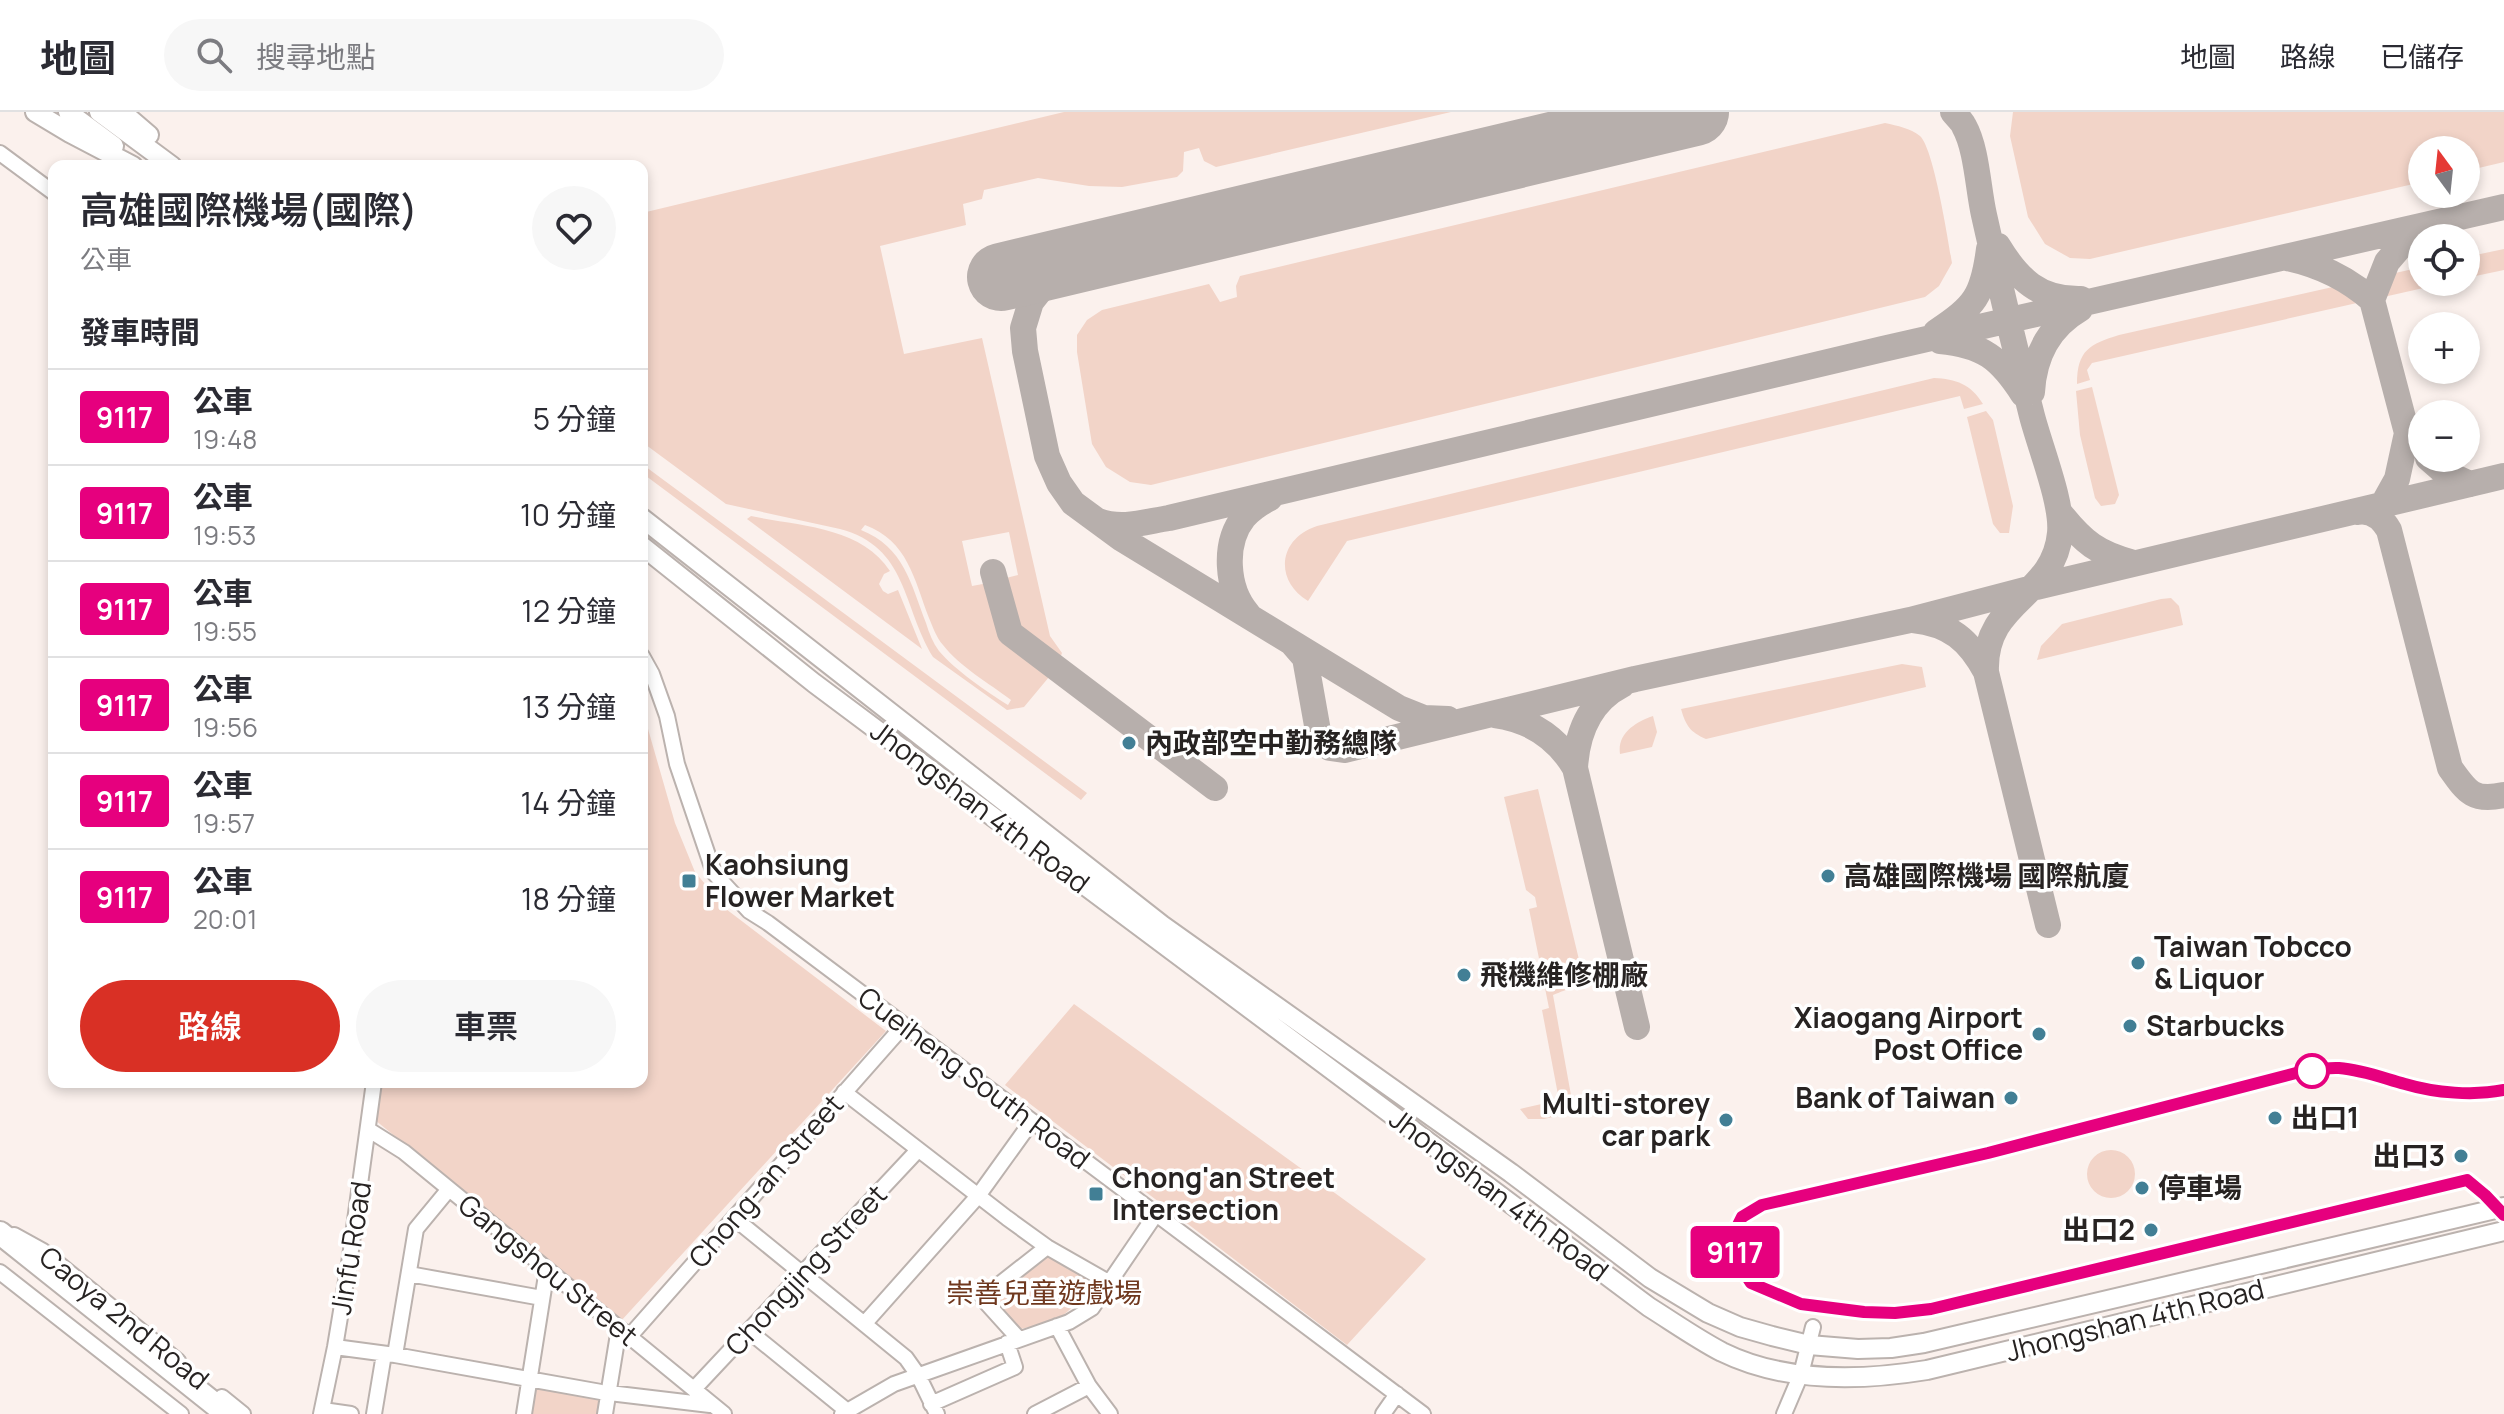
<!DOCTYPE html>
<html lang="zh-TW">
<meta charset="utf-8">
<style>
:root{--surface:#fff;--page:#f7f7f7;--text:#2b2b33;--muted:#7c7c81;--line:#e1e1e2;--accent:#d93025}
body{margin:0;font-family:Manrope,"Noto Sans TC",sans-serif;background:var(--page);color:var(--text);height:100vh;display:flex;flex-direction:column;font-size:30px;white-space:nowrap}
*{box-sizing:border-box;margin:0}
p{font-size:26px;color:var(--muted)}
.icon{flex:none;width:44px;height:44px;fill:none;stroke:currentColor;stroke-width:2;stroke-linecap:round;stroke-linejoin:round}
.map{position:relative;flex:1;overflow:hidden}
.side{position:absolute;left:48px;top:48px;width:600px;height:928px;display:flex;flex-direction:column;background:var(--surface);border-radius:16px;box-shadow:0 4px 12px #0003}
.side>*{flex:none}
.badge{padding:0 16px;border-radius:6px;font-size:28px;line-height:52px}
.needle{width:52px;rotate:345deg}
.controls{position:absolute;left:2408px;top:24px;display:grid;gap:16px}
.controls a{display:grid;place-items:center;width:72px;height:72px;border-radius:50%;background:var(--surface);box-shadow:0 4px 12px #0003;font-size:40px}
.map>.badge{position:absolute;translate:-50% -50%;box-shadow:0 0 0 4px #fff}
h2{padding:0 32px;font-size:30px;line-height:72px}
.round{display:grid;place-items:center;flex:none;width:84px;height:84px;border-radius:42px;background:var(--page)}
.summary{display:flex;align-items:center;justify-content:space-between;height:136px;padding:0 32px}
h1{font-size:38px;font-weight:600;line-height:60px}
.button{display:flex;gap:16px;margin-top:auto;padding:16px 32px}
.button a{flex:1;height:92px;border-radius:48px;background:var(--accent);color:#fff;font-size:32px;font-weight:600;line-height:92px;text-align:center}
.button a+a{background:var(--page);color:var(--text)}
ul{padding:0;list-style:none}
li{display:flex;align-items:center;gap:24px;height:96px;padding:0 32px;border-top:2px solid var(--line)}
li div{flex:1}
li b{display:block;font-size:30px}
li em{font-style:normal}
li .badge{min-width:88px;font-weight:700;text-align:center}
header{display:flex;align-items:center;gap:48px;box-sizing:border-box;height:112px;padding:0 40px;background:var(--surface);border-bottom:2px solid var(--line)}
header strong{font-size:38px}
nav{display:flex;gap:44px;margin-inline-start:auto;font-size:28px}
.search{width:560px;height:72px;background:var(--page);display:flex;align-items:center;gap:20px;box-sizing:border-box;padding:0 28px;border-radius:44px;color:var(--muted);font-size:30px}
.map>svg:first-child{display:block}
.green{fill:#f2d4c8;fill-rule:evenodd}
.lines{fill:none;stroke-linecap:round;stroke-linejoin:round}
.taxiway{stroke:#b7afac;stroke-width:26}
.runway{stroke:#b7afac;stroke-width:68}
.minor-casing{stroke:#bbb2ae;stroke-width:18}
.major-casing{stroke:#bbb2ae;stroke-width:22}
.highway-casing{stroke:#bbb2ae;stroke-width:26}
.minor{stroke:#fff;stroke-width:14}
.major{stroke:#fff;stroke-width:18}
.highway{stroke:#fff;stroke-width:22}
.line-casing{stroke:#fff;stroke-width:18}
.line{stroke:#e6007e;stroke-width:12}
.poi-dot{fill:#427f95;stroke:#fff;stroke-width:3}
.stop-dot{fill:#fff;stroke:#e6007e;stroke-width:4}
.labels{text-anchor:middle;stroke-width:7;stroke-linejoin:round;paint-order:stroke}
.poi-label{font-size:28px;font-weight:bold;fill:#272322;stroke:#fff;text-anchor:start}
.street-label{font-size:28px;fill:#272322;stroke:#fff}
.park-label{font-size:28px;fill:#6f381e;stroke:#fff}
</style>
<header>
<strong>地圖</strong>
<div class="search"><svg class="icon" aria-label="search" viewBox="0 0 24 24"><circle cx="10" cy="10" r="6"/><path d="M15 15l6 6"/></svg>搜尋地點</div>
<nav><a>地圖</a><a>路線</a><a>已儲存</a></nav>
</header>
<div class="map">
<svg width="2504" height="1302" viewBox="0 0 2504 1302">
<rect width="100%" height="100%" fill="#fbf1ed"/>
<path class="green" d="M 1064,0 L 1451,0 L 1216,55 L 1204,49 L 1199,36 L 1184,40 L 1183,59 L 1177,65 L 1122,75 L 1089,74 L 1038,66 L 984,78 L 982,87 L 963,92 L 966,113 L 880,134 L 904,242 L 982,226 L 1050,524 L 1062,541 L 1059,549 L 1015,515 L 1002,467 L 1018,463 L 1009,420 L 962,429 L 972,474 L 988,471 L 1003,523 L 1050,560 L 1049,565 L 1024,595 L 1007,598 L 933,545 C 902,494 908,435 840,417 L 726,392 L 642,330 L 642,101 ZM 865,413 C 908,429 914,467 929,506 C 933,515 936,525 943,533 C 960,555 989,571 1011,588 L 1008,593 C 987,580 955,558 939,539 C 933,531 929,521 926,511 C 911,472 904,435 861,418 Z
M 2013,0 L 2504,0 L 2504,50 L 2466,59 L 2466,38 L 2422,38 L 2422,70 L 2090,147 L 2070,146 L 2045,132 L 2028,105 L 2010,24 Z
M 1885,11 C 1898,14 1910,16 1920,24 C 1934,37 1948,128 1952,151 L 1939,174 L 1925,185 L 1151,373 L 1130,370 L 1106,355 L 1092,332 L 1077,240 L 1077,223 L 1087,208 L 1102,198 L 1209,172 L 1220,190 L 1237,185 L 1236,174 L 1240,164 Z
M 2504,137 L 2504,158 L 2466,166 L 2466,145 Z
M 2422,155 L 2422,170 L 2450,170 L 2092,251 L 2087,258 L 2090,268 L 2077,272 C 2077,238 2090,232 2119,223 Z
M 1934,266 C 1956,267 1971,272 1983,292 L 1964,297 L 1960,284 L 1347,429 L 1308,489 C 1274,468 1278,427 1317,414 Z
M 2092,275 L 2119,383 L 2115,392 L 2101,394 L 2095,386 L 2080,323 L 2076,279 Z
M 1986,299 L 1993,308 L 2013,394 L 2009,421 L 2000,421 L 1993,412 L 1967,305 Z
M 642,352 L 1087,681 L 1081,688 L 642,361 Z
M 751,404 C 798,414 861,414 890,459 L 884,462 L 879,472 L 883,479 L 888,482 L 898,478 L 922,537 L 747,407 Z
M 2171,486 L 2179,494 L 2183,513 L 2037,548 L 2041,534 L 2062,512 L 2161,487 Z
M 1902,552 L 1922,555 L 1926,575 L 1706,627 C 1690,620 1686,614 1681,597 Z
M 642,596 L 675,711 L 695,760 L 726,797 L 886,919 L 621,1209 L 375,1008 L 381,970 L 642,970 Z
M 1653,604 L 1657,620 L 1652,635 L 1620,642 C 1617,621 1636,610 1653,604 Z
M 1538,677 L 1581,856 C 1577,876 1570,876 1553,883 L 1574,1000 L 1544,1007 L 1528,1007 L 1520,997 L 1559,988 L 1542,898 L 1549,896 L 1529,797 L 1537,795 L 1535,785 L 1526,778 L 1504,685 Z
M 1074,892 L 1426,1147 L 1347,1233 L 1005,973 Z
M2087 1062a24 24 0 1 1 48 0a24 24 0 1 1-48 0Z
M 1048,1143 L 1098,1172 L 1057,1209 L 1016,1218 L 989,1186 Z
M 532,1272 L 601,1283 L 598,1302 L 527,1302 Z"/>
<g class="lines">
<path class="taxiway" d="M 1953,0 C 1956,4 1962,9 1964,14 C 1977,37 1978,77 1984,103 C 1999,170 2015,237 2032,304 C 2040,335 2063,392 2060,421 C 2054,486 1983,487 1986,560
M 1998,134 C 2018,167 2039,188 2081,187
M 1091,144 L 1050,166 L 1031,190 L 1023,216 L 1025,239 L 1047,344 L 1059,371 L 1073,391 L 1122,427 L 1399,596 L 1424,606 L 1448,607
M 2287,146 C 2320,153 2347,166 2372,188
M 1936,220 C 1975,194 1983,184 1989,137
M 1940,229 C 1983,233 2000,246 2023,282
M 2032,280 C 2034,244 2049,215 2080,197
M 2428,346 L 2444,360 L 2470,372
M 2382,394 L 2397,367 L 2407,321 L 2372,188 L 2387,150 L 2417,115
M 2357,400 C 2372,397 2382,406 2389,418 L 2450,656 C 2467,680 2473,690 2504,683
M 2060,401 C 2083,430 2098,442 2134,451
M 1098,409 C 1122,418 1144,410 1169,406 L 1883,237 L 2504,95
M 993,460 L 1010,521 L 1215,676
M 1248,502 C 1226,477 1223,431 1244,405 C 1252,396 1260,391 1270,386
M 1913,508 C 1950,512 1969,528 1986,560 L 2048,813
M 1292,531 L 1305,546 L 1318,619 L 1330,636 L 1344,638 L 1635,567 L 1910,508 L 2036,475 L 2504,364
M 1495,603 C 1531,608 1557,625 1575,656 L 1637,915
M 1575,656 C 1577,621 1589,590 1622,573"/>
<path class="runway" d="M 1001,165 L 1695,0"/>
<g class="minor-casing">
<path id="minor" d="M 0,41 L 54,81
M 642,544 L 652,562 L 667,604 L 677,652 L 714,761 L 749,799 L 768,811 L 1423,1302
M 844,980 L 1007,1106 L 1047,1135 L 1110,1171
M 369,1018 L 404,1040 L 724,1302
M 734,1106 L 906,1246 L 918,1263 L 937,1302
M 14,1123 L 43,1139 L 178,1249
M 0,1160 L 181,1302
M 409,1162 L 542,1186
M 865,1211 L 978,1084 L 1032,1009
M 1057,1214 L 1089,1274 L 1110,1302
M 750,1220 L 846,1298
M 629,1225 L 904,913
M 1019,1227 L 982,1186 L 1047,1135
M 335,1235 L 395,1243 L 601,1280 L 710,1293
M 395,1243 L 416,1117 L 449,1077
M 694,1277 L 918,1038
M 222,1285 L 243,1302
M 931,1292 L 1015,1255 L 1007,1231
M 323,1298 L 351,1302
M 321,1302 L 335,1235 L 350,1145 L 374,970
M 374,1302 L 384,1242
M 524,1302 L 547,1157
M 605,1302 L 619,1216
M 842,1302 L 894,1272 L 1069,1210 L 1092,1196 L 1156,1102
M 1035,1302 L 1089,1274
M 1383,1302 L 1397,1282
M 1784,1302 L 1801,1262 L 1813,1215"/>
</g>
<g class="major-casing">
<path id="major" d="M 35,0 L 70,21 L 133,54
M 68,0 L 114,34
M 99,0 L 172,54
M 122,0 L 149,23
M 642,406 L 1162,813 L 1511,1061 L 1650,1166 L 1708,1201 L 1740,1215 L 1772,1224 L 1809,1233 L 1858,1237 L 1891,1236 L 1924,1231 L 2504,1095
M 642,434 L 814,571 L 1649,1195 C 1673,1210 1697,1227 1722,1240 C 1785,1271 1860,1269 1927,1258 L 2504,1119"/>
</g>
<g class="highway-casing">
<path id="highway" d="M 0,1121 L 227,1302"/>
</g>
<use href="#minor" class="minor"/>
<use href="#major" class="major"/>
<use href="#highway" class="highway"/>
</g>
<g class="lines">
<g class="line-casing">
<path id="line" d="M 2504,978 C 2474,984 2435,981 2405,972 C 2383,966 2363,958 2339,956 C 2325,955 2310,959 2296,961 L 1988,1041 L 1762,1093 L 1742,1105 L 1733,1123 L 1737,1149 L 1751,1171 L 1801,1192 L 1864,1200 L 1895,1201 L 1931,1197 L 2467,1068 L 2485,1083 L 2504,1103"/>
</g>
<use href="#line" class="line"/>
</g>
<g class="poi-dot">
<circle cx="1129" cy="631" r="8"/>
<circle cx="1828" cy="764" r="8"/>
<rect x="681" y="761" width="16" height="16" rx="4"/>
<circle cx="2138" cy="851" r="8"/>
<circle cx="1464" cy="863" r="8"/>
<circle cx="2130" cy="914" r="8"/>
<circle cx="2039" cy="922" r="8"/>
<circle cx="2011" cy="986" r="8"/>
<circle cx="2275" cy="1006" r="8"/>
<circle cx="1726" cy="1008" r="8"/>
<circle cx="2461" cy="1044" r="8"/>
<circle cx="2142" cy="1076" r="8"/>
<rect x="1088" y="1074" width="16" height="16" rx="4"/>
<circle cx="2151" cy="1118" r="8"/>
</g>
<circle class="stop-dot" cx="2312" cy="959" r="16"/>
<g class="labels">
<g class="poi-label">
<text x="1145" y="641">內政部空中勤務總隊</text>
<text x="705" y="763">Kaohsiung<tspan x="705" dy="32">Flower Market</tspan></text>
<text x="1844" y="774">高雄國際機場 國際航廈</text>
<text x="2154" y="845">Taiwan Tobcco<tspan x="2154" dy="32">&amp; Liquor</tspan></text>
<text x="1480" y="873">飛機維修棚廠</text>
<text x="2023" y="916" text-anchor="end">Xiaogang Airport<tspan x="2023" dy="32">Post Office</tspan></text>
<text x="2146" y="924">Starbucks</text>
<text x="1995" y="996" text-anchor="end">Bank of Taiwan</text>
<text x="1710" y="1002" text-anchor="end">Multi-storey<tspan x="1710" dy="32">car park</tspan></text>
<text x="2291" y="1016">出口1</text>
<text x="2445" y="1054" text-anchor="end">出口3</text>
<text x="1112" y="1076">Chong'an Street<tspan x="1112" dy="32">Intersection</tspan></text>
<text x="2158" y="1086">停車場</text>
<text x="2135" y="1128" text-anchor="end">出口2</text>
</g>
<g class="street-label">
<text transform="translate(980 695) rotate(37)" y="10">Jhongshan 4th Road</text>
<text transform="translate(974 966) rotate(37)" y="10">Cueiheng South Road</text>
<text transform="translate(766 1069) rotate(-49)" y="10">Chong-an Street</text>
<text transform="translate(1499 1083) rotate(37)" y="10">Jhongshan 4th Road</text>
<text transform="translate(351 1136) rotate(-81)" y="10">Jinfu Road</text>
<text transform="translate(548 1158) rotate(39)" y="10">Gangshou Street</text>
<text transform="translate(806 1158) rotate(-47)" y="10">Chongjing Street</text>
<text transform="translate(124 1206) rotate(39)" y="10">Caoya 2nd Road</text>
<text transform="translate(2135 1208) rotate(-14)" y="10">Jhongshan 4th Road</text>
</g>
<g class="park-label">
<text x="1044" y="1191">崇善兒童遊戲場</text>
</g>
</g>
</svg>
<div class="controls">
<a><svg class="needle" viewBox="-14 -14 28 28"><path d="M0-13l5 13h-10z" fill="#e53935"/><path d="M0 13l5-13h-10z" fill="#7c7c81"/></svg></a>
<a><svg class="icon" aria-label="locate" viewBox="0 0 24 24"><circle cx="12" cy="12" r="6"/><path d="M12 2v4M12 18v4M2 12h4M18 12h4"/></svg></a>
<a>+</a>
<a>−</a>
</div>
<b class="badge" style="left:1735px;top:1140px;background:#e6007e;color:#fff">9117</b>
<section class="side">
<div class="summary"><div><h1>高雄國際機場(國際)</h1><p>公車</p></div><a class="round"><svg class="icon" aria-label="heart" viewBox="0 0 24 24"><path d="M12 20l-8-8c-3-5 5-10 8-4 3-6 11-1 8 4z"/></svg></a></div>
<h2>發車時間</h2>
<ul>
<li><span class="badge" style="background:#e6007e;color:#fff">9117</span><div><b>公車</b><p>19:48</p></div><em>5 分鐘</em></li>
<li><span class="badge" style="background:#e6007e;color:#fff">9117</span><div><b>公車</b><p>19:53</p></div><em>10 分鐘</em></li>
<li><span class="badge" style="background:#e6007e;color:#fff">9117</span><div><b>公車</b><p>19:55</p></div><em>12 分鐘</em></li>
<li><span class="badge" style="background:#e6007e;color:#fff">9117</span><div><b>公車</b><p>19:56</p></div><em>13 分鐘</em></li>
<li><span class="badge" style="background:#e6007e;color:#fff">9117</span><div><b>公車</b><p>19:57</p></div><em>14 分鐘</em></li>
<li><span class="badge" style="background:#e6007e;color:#fff">9117</span><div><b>公車</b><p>20:01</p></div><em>18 分鐘</em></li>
</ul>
<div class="button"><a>路線</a><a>車票</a></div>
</section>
</div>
